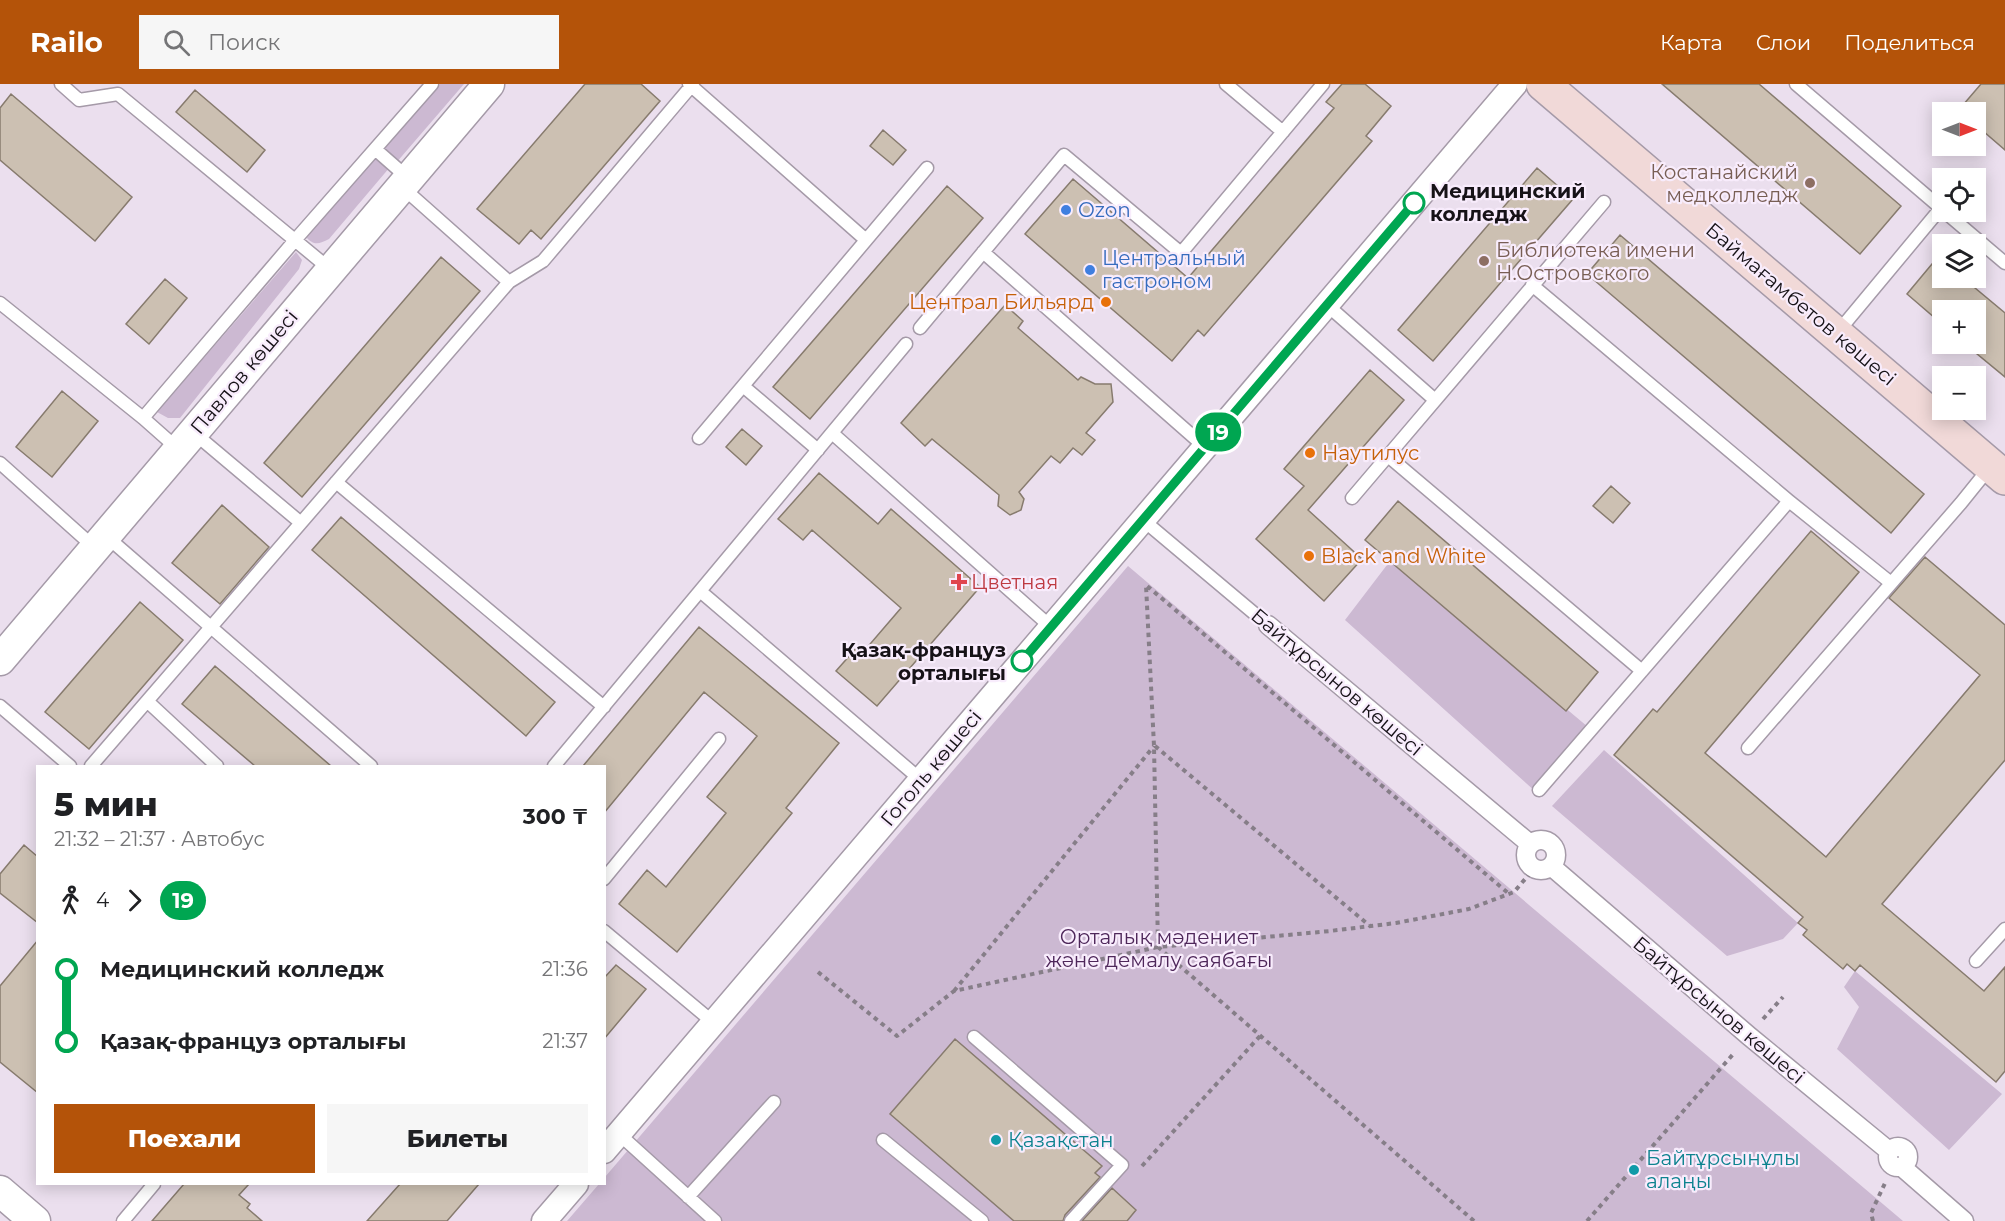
<!DOCTYPE html>
<html lang="ru">
<meta charset="utf-8">
<style>
:root{--surface:#fff;--page:#f6f6f6;--text:#202124;--muted:#757577;--accent:#b45309}
body{margin:0;font-family:Montserrat,sans-serif;background:var(--page);color:var(--text);height:100vh;display:flex;flex-direction:column;font-size:22px;white-space:nowrap}
*{box-sizing:border-box;margin:0}
p{font-size:20px;color:var(--muted)}
.icon{flex:none;width:33px;height:33px;fill:none;stroke:currentColor;stroke-width:2;stroke-linecap:round;stroke-linejoin:round}
.map{position:relative;flex:1;overflow:hidden}
.details{position:absolute;left:36px;top:681px;width:570px;height:420px;display:flex;flex-direction:column;background:var(--surface);border-radius:0px;box-shadow:0 3px 15px #0003}
.details>*{flex:none}
.badge{padding:0 12px;border-radius:20px;font-size:21px;line-height:39px}
.needle{width:39px;rotate:90deg}
.tools{position:absolute;left:1932px;top:18px;display:grid;gap:12px}
.tools a{display:grid;place-items:center;width:54px;height:54px;border-radius:0px;background:var(--surface);box-shadow:0 3px 15px #0003;font-size:30px}
.map>.badge{position:absolute;translate:-50% -50%;box-shadow:0 0 0 3px #fff}
.legs{display:flex;align-items:center;gap:9px;height:66px;padding:0 18px;font-size:20px}
.legs p{margin-inline-start:auto}
.head{display:flex;align-items:center;justify-content:space-between;height:102px;padding:0 18px}
h1{font-size:33px;font-weight:800;line-height:45px}
.primary-button{display:flex;gap:12px;margin-top:auto;padding:12px 18px}
.primary-button a{flex:1;height:69px;border-radius:0px;background:var(--accent);color:#fff;font-size:24px;font-weight:800;line-height:69px;text-align:center}
.primary-button a+a{background:var(--page);color:var(--text)}
ul{padding:0 18px;list-style:none}
li{display:flex;align-items:center;gap:21px;height:72px;font-size:22px}
li i{display:grid;place-items:center;width:9px;height:100%;margin:0 8px;background:currentColor}
li i::after{content:'';width:15px;height:15px;margin:-8px;border:4px solid;border-radius:50%;background:var(--surface)}
li p{margin-inline-start:auto}
li:first-child i{background:linear-gradient(#0000 50%,currentColor 0)}
li:last-child i{background:linear-gradient(currentColor 50%,#0000 0)}
header{display:flex;align-items:center;gap:36px;box-sizing:border-box;height:84px;padding:0 30px;background:var(--accent);color:#fff}
header strong{font-size:28px}
nav{display:flex;gap:33px;margin-inline-start:auto;font-size:21px}
.search{width:420px;height:54px;background:var(--page);display:flex;align-items:center;gap:15px;box-sizing:border-box;padding:0 21px;border-radius:0px;color:var(--muted);font-size:22px}
.map>svg:first-child{display:block}
.green{fill:#ccb9d2}
.building{fill:#ccc0b2;stroke:#877b6e;stroke-width:1.5}
.lines{fill:none;stroke-linecap:round;stroke-linejoin:round}
.service-casing{stroke:#a59aa8;stroke-width:15}
.pedestrian-casing{stroke:#a59aa8;stroke-width:21}
.minor-casing{stroke:#a59aa8;stroke-width:27}
.tertiary-casing{stroke:#a59aa8;stroke-width:33}
.secondary-casing{stroke:#a59aa8;stroke-width:36}
.path{stroke:#867e88;stroke-width:4;stroke-dasharray:4.5 4.5;stroke-linecap:butt}
.service{stroke:#fff;stroke-width:12}
.pedestrian{stroke:#fff;stroke-width:18}
.minor{stroke:#fff;stroke-width:24}
.tertiary{stroke:#fff;stroke-width:30}
.secondary{stroke:#f1d9d8;stroke-width:33}
.line-1-casing{stroke:#fff;stroke-width:14}
.line-1{stroke:#00a651;stroke-width:9}
.education-dot{fill:#8d6e63;stroke:#f8ecfc;stroke-width:2}
.stop-1-dot{fill:#fff;stroke:#00a651;stroke-width:3}
.shop-dot{fill:#3f7fe0;stroke:#f8ecfc;stroke-width:2}
.food-dot{fill:#e8710a;stroke:#f8ecfc;stroke-width:2}
.health-dot{fill:#e0444e;stroke:#f8ecfc;stroke-width:2}
.culture-dot{fill:#0f9aa8;stroke:#f8ecfc;stroke-width:2}
.labels{text-anchor:middle;stroke-width:4.5;stroke-linejoin:round;paint-order:stroke}
.education-label{font-size:20px;fill:#785e54;stroke:#f8ecfc;text-anchor:end}
.stop-label{font-size:20px;font-weight:bold;fill:#161217;stroke:#f8ecfc;text-anchor:start}
.shop-label{font-size:20px;fill:#366cbe;stroke:#f8ecfc;text-anchor:start}
.food-label{font-size:20px;fill:#c56008;stroke:#f8ecfc;text-anchor:start}
.street-label{font-size:20px;fill:#161217;stroke:#f8ecfc}
.health-label{font-size:20px;fill:#be3a42;stroke:#f8ecfc;text-anchor:start}
.park-label{font-size:20px;fill:#4e275a;stroke:#f8ecfc}
.culture-label{font-size:20px;fill:#0d838f;stroke:#f8ecfc;text-anchor:start}
</style>
<header>
<strong>Railo</strong>
<div class="search"><svg class="icon" aria-label="search" viewBox="0 0 24 24"><circle cx="10" cy="10" r="6"/><path d="M15 15l6 6"/></svg>Поиск</div>
<nav><a>Карта</a><a>Слои</a><a>Поделиться</a></nav>
</header>
<div class="map">
<svg width="2005" height="1137" viewBox="0 0 2005 1137">
<rect width="100%" height="100%" fill="#ebdfee"/>
<path class="green" d="M 440,0 L 464,0 L 396,79 L 381,65 Z
M 377,73 L 390,83 L 329,155 C 319,160 314,162 306,153 Z
M 296,168 L 302,176 L 299,185 L 180,334 L 168,334 L 157,328 Z
M 1390,477 L 1588,643 L 1537,709 L 1345,536 Z
M 1128,482 L 1903,1137 L 567,1137 L 599,1100 L 604,1100 L 605,1093 Z
M 1604,666 L 1798,839 L 1783,855 L 1727,872 L 1552,722 Z
M 1855,887 L 2002,1010 L 1949,1066 L 1837,965 L 1859,923 L 1844,903 Z"/>
<path class="building" d="M 585,0 L 641,0 L 660,17 L 541,155 L 531,146 L 519,160 L 477,125 Z
M 1342,0 L 1365,0 L 1391,22 L 1366,52 L 1372,57 L 1204,252 L 1198,246 L 1172,277 L 1025,150 L 1073,95 L 1188,194 L 1334,24 L 1326,18 Z
M 1662,0 L 1759,0 L 1901,122 L 1860,170 Z
M 1981,0 L 2005,0 L 2005,66 L 1976,41 L 1976,28 L 1957,28 Z
M 195,6 L 265,66 L 247,88 L 176,28 Z
M 11,10 L 132,113 L 95,157 L 0,76 L 0,24 Z
M 883,46 L 906,66 L 893,81 L 870,62 Z
M 1537,84 L 1573,115 L 1433,277 L 1398,246 Z
M 947,102 L 983,134 L 810,335 L 773,303 Z
M 1620,151 L 1924,410 L 1891,449 L 1587,190 Z
M 1942,168 L 1942,194 L 1963,194 L 2005,229 L 2005,293 L 1965,260 L 1976,260 L 1976,226 L 1942,226 L 1942,240 L 1907,210 Z
M 441,173 L 480,207 L 302,413 L 264,379 Z
M 165,195 L 187,214 L 149,260 L 126,240 Z
M 1005,221 L 1023,237 L 1018,244 L 1078,296 L 1081,293 L 1095,300 L 1111,300 L 1113,318 L 1086,349 L 1095,356 L 1082,371 L 1073,364 L 1060,379 L 1051,372 L 1019,408 L 1024,415 L 1021,426 L 1010,431 L 998,422 L 999,411 L 932,355 L 925,362 L 901,339 Z
M 1370,286 L 1404,316 L 1308,426 L 1362,475 L 1324,517 L 1256,455 L 1304,402 L 1284,385 Z
M 62,307 L 98,337 L 52,393 L 16,363 Z
M 742,345 L 762,362 L 746,381 L 726,363 Z
M 819,389 L 878,440 L 891,425 L 980,503 L 877,622 L 836,587 L 859,561 L 865,566 L 901,524 L 812,446 L 803,456 L 778,435 Z
M 1611,402 L 1630,419 L 1613,439 L 1593,422 Z
M 1398,417 L 1598,588 L 1566,627 L 1365,456 Z
M 222,421 L 269,463 L 220,520 L 172,479 Z
M 341,433 L 555,618 L 526,652 L 312,466 Z
M 1811,447 L 1859,488 L 1705,669 L 1826,773 L 1980,591 L 1889,514 L 1925,473 L 2005,541 L 2005,676 L 1882,820 L 1984,907 L 2005,883 L 2005,987 L 1996,998 L 1860,881 L 1855,887 L 1847,880 L 1843,885 L 1803,851 L 1807,846 L 1798,839 L 1803,833 L 1614,671 L 1653,625 L 1657,628 Z
M 140,518 L 183,556 L 89,665 L 45,628 Z
M 699,543 L 839,659 L 786,724 L 792,729 L 677,868 L 619,820 L 647,786 L 666,803 L 726,729 L 707,713 L 757,652 L 704,608 L 604,729 L 604,682 L 583,682 Z
M 215,582 L 331,682 L 255,682 L 182,620 Z
M 24,761 L 38,773 L 38,839 L 0,809 L 0,790 Z
M 38,856 L 38,1009 L 0,978 L 0,902 Z
M 616,881 L 646,905 L 604,955 L 604,894 Z
M 955,955 L 1102,1082 L 1095,1089 L 1100,1093 L 1065,1131 L 1063,1137 L 1014,1137 L 890,1030 Z
M 184,1100 L 249,1100 L 239,1111 L 250,1120 L 247,1124 L 262,1137 L 152,1137 Z
M 400,1100 L 479,1100 L 447,1137 L 367,1137 Z
M 1112,1104 L 1136,1126 L 1127,1137 L 1082,1137 Z"/>
<g class="lines">
<g class="service-casing">
<path id="service" d="M 61,0 L 79,16 L 118,10 L 331,186
M 689,0 L 866,156
M 1226,0 L 1283,48
M 1796,0 L 1942,125
M 375,65 L 408,94
M 402,103 L 509,198
M 1945,128 L 2005,179
M 983,168 L 1205,363
M 1532,201 L 1789,417 L 1891,499
M 0,219 L 143,334 L 178,365
M 1327,221 L 1435,316
M 920,244 L 1064,71 L 1181,169 L 1323,0
M 1837,249 L 1941,124
M 743,302 L 818,366
M 143,334 L 296,155 L 432,0
M 194,349 L 301,439
M 832,349 L 1051,543
M 699,354 L 927,84
M 1388,372 L 1642,587
M 0,379 L 95,464
M 336,398 L 604,623
M 1352,414 L 1604,118
M 1143,436 L 1268,541
M 106,452 L 371,682
M 700,507 L 921,696
M 147,617 L 217,682
M 0,622 L 70,682
M 1748,664 L 1961,419 L 1990,383
M 91,682 L 509,198 L 543,177 L 693,0
M 554,682 L 906,260
M 1539,706 L 1789,417
M 604,795 L 719,655
M 604,847 L 714,939
M 1976,877 L 2005,845
M 974,953 L 1122,1081 L 1071,1137
M 619,1050 L 715,1137
M 883,1056 L 982,1137
M 688,1113 L 774,1018
M 123,1137 L 154,1100"/>
</g>
<g class="pedestrian-casing">
<path id="pedestrian" d="M 1268,541 L 1530,760
M1526 771a15 15 0 1 1 30 0a15 15 0 1 1-30 0Z
M 1551,782 L 1749,952 L 1889,1067
M1888 1073a10 10 0 1 1 20 0a10 10 0 1 1-20 0Z
M 1902,1083 L 1964,1137"/>
</g>
<g class="minor-casing">
<path id="minor" d="M 604,1067 L 1515,0
M 544,1137 L 576,1100"/>
</g>
<g class="tertiary-casing">
<path id="tertiary" d="M 0,576 L 489,0
M 0,1107 L 35,1137"/>
</g>
<g class="secondary-casing">
<path id="secondary" d="M 1543,0 L 2005,394"/>
</g>
<path class="path" d="M 1155,662 L 1370,842
M 818,888 L 897,952 L 954,907 L 1158,863 L 1154,662 L 1146,501 L 1508,809
M 954,907 L 1154,662
M 1763,935 L 1783,913
M 1142,1082 L 1260,952
M 1474,1137 L 1158,863 L 1330,847 L 1396,839 L 1469,825 L 1514,808 L 1532,787
M 1587,1137 L 1735,968
M 1873,1137 L 1871,1129 L 1886,1097"/>
<use href="#service" class="service"/>
<use href="#pedestrian" class="pedestrian"/>
<use href="#minor" class="minor"/>
<use href="#tertiary" class="tertiary"/>
<use href="#secondary" class="secondary"/>
</g>
<g class="lines">
<g class="line-1-casing">
<path id="line-1" d="M 1022,577 L 1414,119"/>
</g>
<use href="#line-1" class="line-1"/>
</g>
<g class="education-dot">
<circle cx="1810" cy="99" r="6"/>
<circle cx="1484" cy="177" r="6"/>
</g>
<g class="stop-1-dot">
<circle cx="1414" cy="119" r="10"/>
<circle cx="1022" cy="577" r="10"/>
</g>
<g class="shop-dot">
<circle cx="1066" cy="126" r="6"/>
<circle cx="1090" cy="186" r="6"/>
</g>
<g class="food-dot">
<circle cx="1106" cy="218" r="6"/>
<circle cx="1310" cy="369" r="6"/>
<circle cx="1309" cy="472" r="6"/>
</g>
<path class="health-dot" d="M956 489h6v6h6v6h-6v6h-6v-6h-6v-6h6z"/>
<g class="culture-dot">
<circle cx="996" cy="1056" r="6"/>
<circle cx="1634" cy="1086" r="6"/>
</g>
<g class="labels">
<g class="education-label">
<text x="1798" y="95">Костанайский<tspan x="1798" dy="23">медколледж</tspan></text>
<text x="1496" y="173" text-anchor="start">Библиотека имени<tspan x="1496" dy="23">Н.Островского</tspan></text>
</g>
<g class="stop-label">
<text x="1430" y="114">Медицинский<tspan x="1430" dy="23">колледж</tspan></text>
<text x="1006" y="573" text-anchor="end">Қазақ-француз<tspan x="1006" dy="23">орталығы</tspan></text>
</g>
<g class="shop-label">
<text x="1078" y="133">Ozon</text>
<text x="1102" y="181">Центральный<tspan x="1102" dy="23">гастроном</tspan></text>
</g>
<g class="food-label">
<text x="1094" y="225" text-anchor="end">Централ Бильярд</text>
<text x="1322" y="376">Наутилус</text>
<text x="1321" y="479">Black and White</text>
</g>
<g class="street-label">
<text transform="translate(1801 220) rotate(40)" y="7">Баймағамбетов көшесі</text>
<text transform="translate(244 288) rotate(-50)" y="7">Павлов көшесі</text>
<text transform="translate(1337 598) rotate(40)" y="7">Байтұрсынов көшесі</text>
<text transform="translate(931 684) rotate(-50)" y="7">Гоголь көшесі</text>
<text transform="translate(1719 926) rotate(40)" y="7">Байтұрсынов көшесі</text>
</g>
<g class="health-label">
<text x="971" y="505">Цветная</text>
</g>
<g class="park-label">
<text x="1159" y="860">Орталық мәдениет<tspan x="1159" dy="23">және демалу саябағы</tspan></text>
</g>
<g class="culture-label">
<text x="1008" y="1063">Қазақстан</text>
<text x="1646" y="1081">Байтұрсынұлы<tspan x="1646" dy="23">алаңы</tspan></text>
</g>
</g>
</svg>
<div class="tools">
<a><svg class="needle" viewBox="-14 -14 28 28"><path d="M0-13l5 13h-10z" fill="#e53935"/><path d="M0 13l5-13h-10z" fill="#757577"/></svg></a>
<a><svg class="icon" aria-label="locate" viewBox="0 0 24 24"><circle cx="12" cy="12" r="6"/><path d="M12 2v4M12 18v4M2 12h4M18 12h4"/></svg></a>
<a><svg class="icon" aria-label="layers" viewBox="0 0 24 24"><path d="M12 4l9 5-9 5-9-5zM3 14l9 5 9-5"/></svg></a>
<a>+</a>
<a>−</a>
</div>
<b class="badge" style="left:1218px;top:348px;background:#00a651;color:#fff">19</b>
<section class="details">
<div class="head"><div><h1>5 мин</h1><p>21:32 – 21:37 · Автобус</p></div><b>300 ₸</b></div>
<div class="legs"><svg class="icon" aria-label="walk" viewBox="0 0 24 24"><circle cx="13" cy="4" r="2"/><path d="M13 8l-2 6 4 7M11 14l-3 7M7 12l3-4h3l4 4"/></svg>4<svg class="icon" aria-label="forward" viewBox="0 0 24 24"><path d="M9 5l7 7-7 7"/></svg><b class="badge" style="background:#00a651;color:#fff">19</b></div>
<ul>
<li><i style="color:#00a651"></i><b>Медицинский колледж</b><p>21:36</p></li>
<li><i style="color:#00a651"></i><b>Қазақ-француз орталығы</b><p>21:37</p></li>
</ul>
<div class="primary-button"><a>Поехали</a><a>Билеты</a></div>
</section>
</div>
